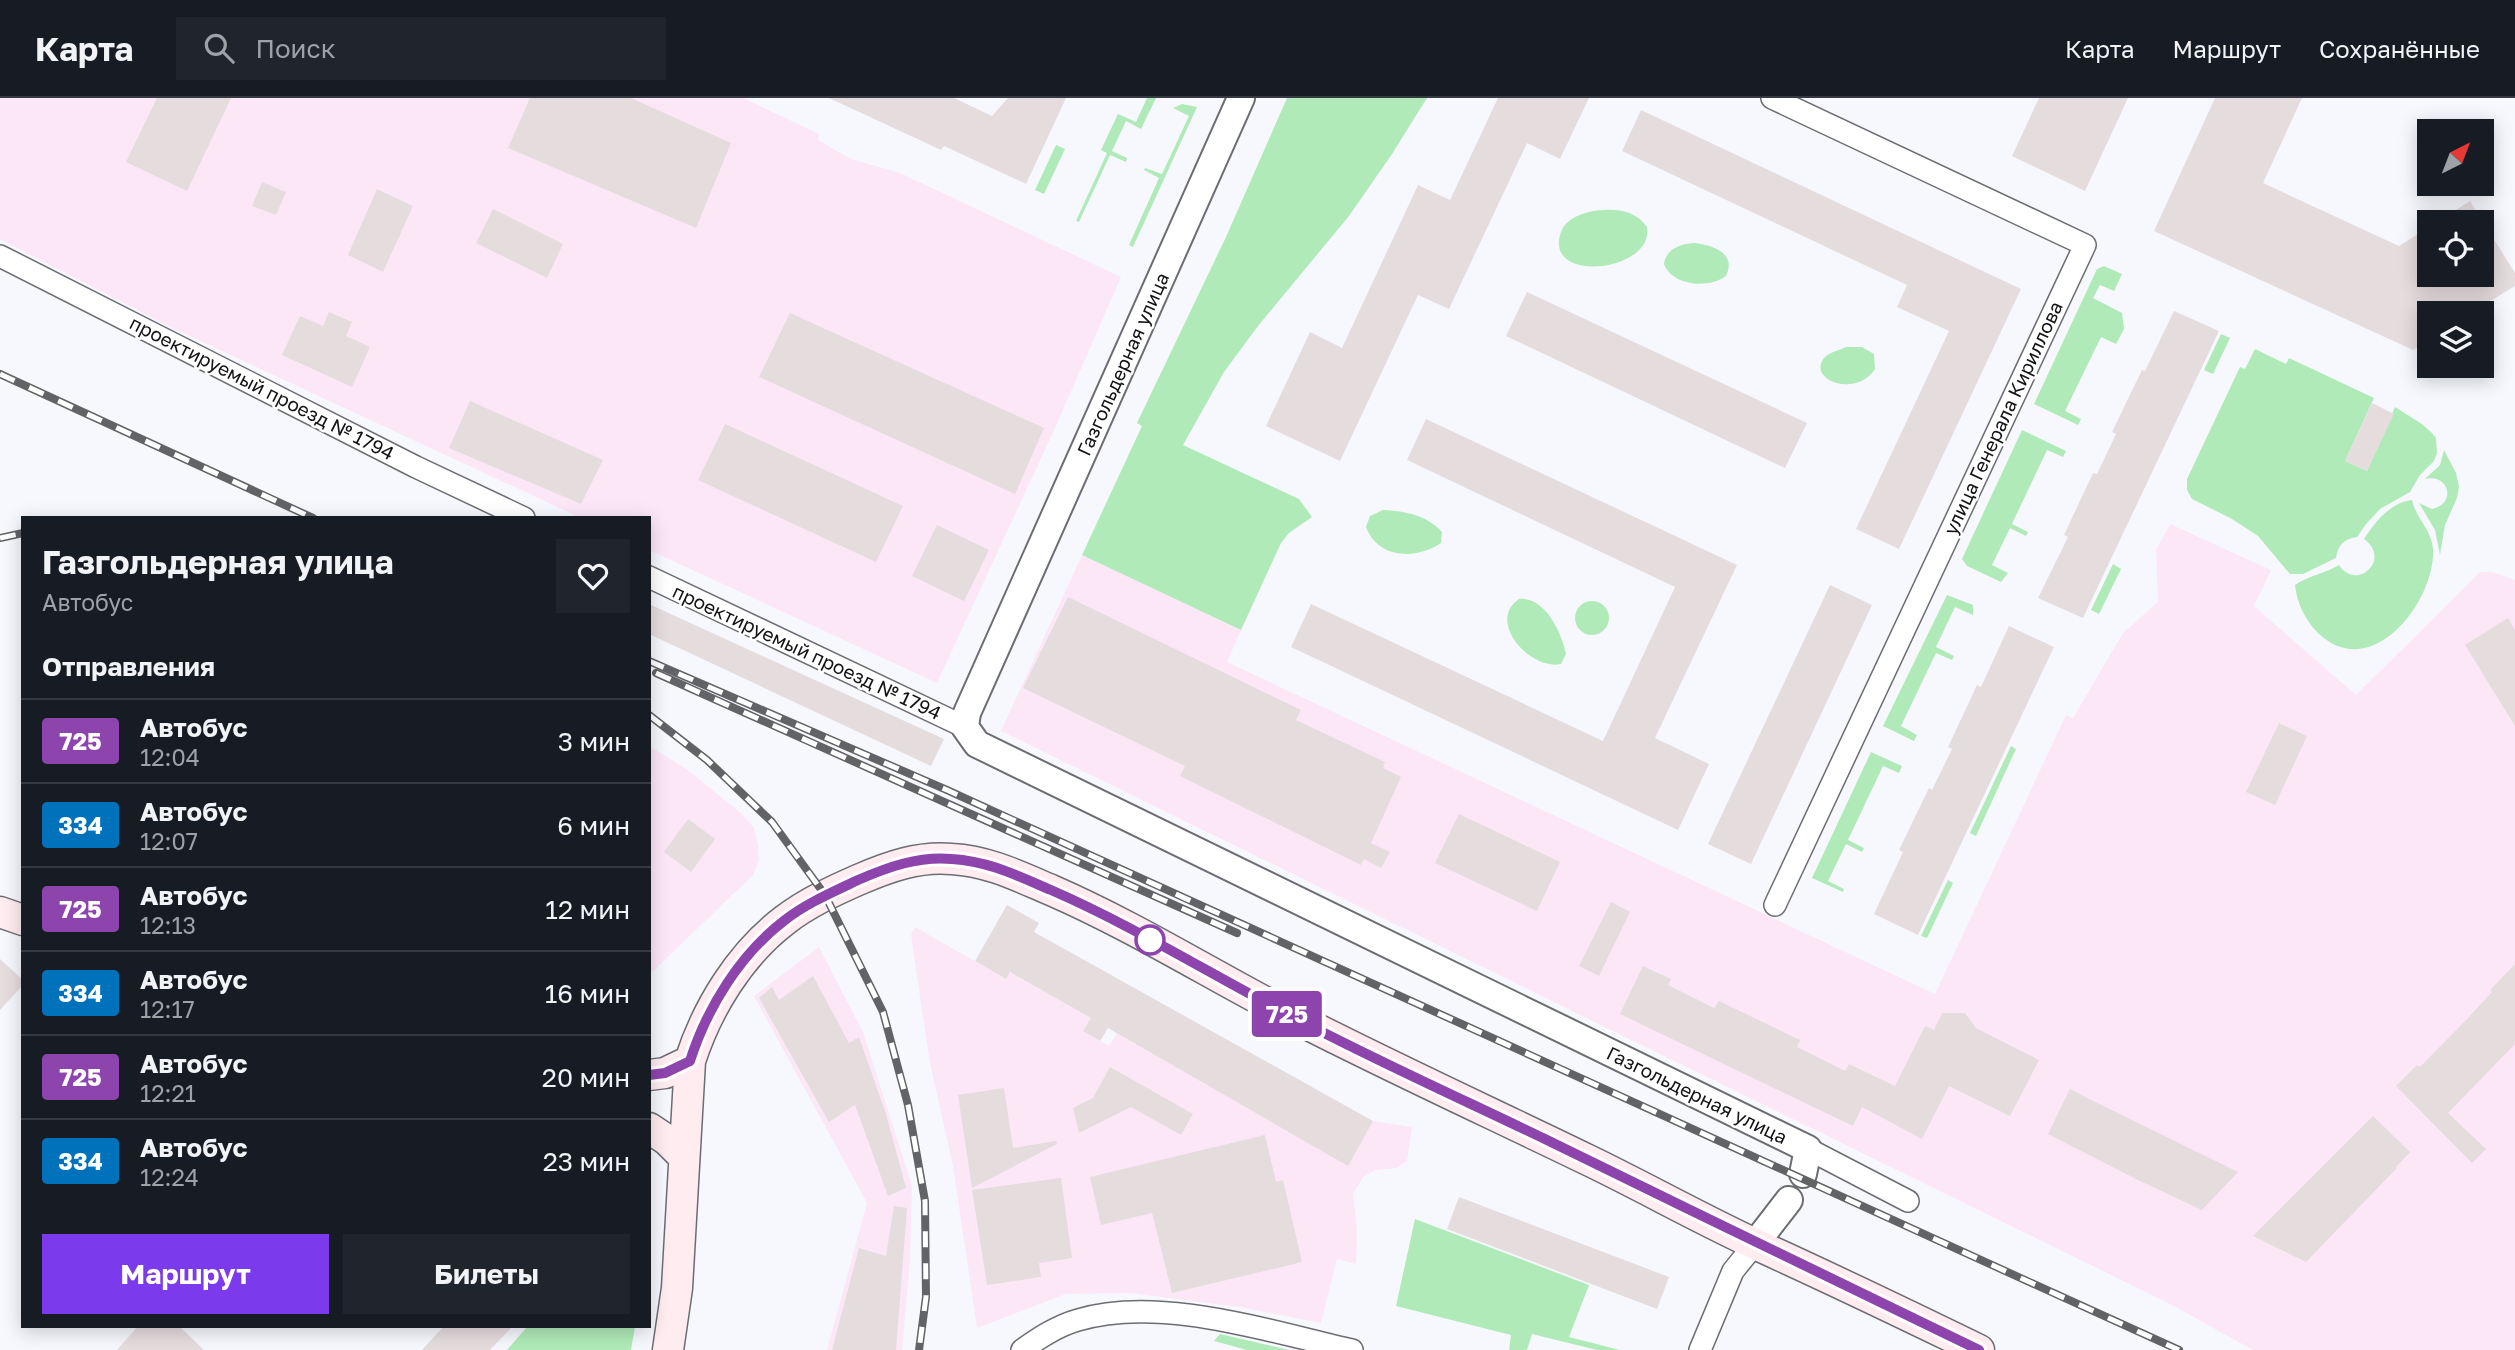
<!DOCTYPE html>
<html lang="ru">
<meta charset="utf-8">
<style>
:root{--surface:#171b24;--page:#20242c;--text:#f1f3f6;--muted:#9ea1a6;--line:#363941;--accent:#7c3aed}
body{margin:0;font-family:"Golos Text",sans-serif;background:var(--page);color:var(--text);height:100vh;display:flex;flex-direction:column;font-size:26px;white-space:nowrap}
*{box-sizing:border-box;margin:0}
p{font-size:23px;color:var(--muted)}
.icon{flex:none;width:38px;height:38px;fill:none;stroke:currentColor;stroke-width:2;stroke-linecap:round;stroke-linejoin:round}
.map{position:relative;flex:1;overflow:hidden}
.sheet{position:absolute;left:21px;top:418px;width:630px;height:812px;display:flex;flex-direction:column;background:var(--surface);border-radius:0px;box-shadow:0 4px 18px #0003}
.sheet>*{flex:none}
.badge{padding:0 14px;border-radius:5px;font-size:24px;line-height:46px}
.needle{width:46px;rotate:42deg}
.tools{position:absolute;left:2417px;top:21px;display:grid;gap:14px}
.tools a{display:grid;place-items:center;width:77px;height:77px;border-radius:0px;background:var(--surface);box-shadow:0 4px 18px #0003;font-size:35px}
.map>.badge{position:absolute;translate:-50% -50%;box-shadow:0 0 0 4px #fff}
h2{padding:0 21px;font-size:26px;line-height:63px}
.round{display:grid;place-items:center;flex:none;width:74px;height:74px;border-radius:0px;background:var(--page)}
.overview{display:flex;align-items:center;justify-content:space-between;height:119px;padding:0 21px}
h1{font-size:33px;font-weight:700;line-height:52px}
.cta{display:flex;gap:14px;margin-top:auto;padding:14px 21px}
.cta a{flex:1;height:80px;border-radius:0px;background:var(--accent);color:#fff;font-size:28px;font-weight:700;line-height:80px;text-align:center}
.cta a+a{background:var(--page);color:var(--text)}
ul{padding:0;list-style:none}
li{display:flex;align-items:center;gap:21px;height:84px;padding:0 21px;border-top:2px solid var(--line)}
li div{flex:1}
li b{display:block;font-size:26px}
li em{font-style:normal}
li .badge{min-width:77px;font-weight:700;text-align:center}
header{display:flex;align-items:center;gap:42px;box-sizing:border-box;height:98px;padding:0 35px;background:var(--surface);border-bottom:2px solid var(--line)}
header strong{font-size:33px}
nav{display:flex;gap:38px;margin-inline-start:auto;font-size:24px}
.search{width:490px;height:63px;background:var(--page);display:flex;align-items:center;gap:18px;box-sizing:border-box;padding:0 24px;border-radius:0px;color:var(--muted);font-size:26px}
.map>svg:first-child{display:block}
.industrial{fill:#fce7f6}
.green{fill:#b0eab8}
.building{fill:#e5dcde}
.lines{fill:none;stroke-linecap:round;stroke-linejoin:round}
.minor-casing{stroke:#6c6d73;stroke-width:24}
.tertiary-casing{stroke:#6c6d73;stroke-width:30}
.secondary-casing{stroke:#6c6d73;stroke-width:33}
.minor{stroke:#fff;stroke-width:21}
.tertiary{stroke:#fff;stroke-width:26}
.secondary{stroke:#feecf0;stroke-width:30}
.rail-casing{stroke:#626367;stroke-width:8}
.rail{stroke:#fff;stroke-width:5;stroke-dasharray:16;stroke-linecap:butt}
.line-casing{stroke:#fff;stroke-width:16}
.line{stroke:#8e44ad;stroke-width:10}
.stop-dot{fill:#fff;stroke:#8e44ad;stroke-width:3.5}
.labels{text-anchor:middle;stroke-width:5;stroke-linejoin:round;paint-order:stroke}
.street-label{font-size:19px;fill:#121315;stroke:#fff}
</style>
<header>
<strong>Карта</strong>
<div class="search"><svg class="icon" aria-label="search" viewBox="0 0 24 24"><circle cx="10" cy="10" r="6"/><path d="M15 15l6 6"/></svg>Поиск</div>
<nav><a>Карта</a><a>Маршрут</a><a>Сохранённые</a></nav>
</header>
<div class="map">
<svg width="2515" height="1252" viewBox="0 0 2515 1252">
<rect width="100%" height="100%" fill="#f7f8fe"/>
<path class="industrial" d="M 0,0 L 743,0 L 819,36 L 818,42 L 851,61 L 900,75 L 1121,179 L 1056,328 L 937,585 L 649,452 L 649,420 L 581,420 L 166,227 L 0,141 Z
M 2170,426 L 2271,472 L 2254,508 L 2356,597 L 2480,474 L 2492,474 L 2515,482 L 2515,1252 L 2253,1252 L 2172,1207 L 1001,633 L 1082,457 L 1241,532 L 1227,564 L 1935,896 L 2066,617 L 2073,620 L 2123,535 L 2158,504 L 2156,452 Z
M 649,648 L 688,672 L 742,716 L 754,730 L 758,746 L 759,762 L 753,777 L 649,877 Z
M 915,829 L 1006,881 L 1010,874 L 1091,920 L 1084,934 L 1109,948 L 1117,935 L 1200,982 L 1224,941 L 1253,956 L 1229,998 L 1348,1067 L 1373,1023 L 1412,1029 L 1407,1063 L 1397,1070 L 1376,1072 L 1363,1079 L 1353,1096 L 1357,1132 L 1356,1166 L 1337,1161 L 1321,1225 L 1239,1209 L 1130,1195 L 1066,1196 L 977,1230 L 953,1068 L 930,965 L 919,892 L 911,836 Z
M 819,849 L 863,934 L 912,1088 L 910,1164 L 902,1252 L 827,1252 L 867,1105 L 754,898 Z"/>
<path class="green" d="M 1147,0 L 1156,0 L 1141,31 L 1126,23 L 1112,53 L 1127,60 L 1126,64 L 1110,57 L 1079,124 L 1076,123 L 1107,55 L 1101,52 L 1118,16 L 1136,24 Z
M 1287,0 L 1427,0 L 1392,56 L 1349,118 L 1258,228 L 1224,274 L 1183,347 L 1299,401 L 1312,419 L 1289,435 L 1281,445 L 1241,532 L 1082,457 L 1142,328 L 1137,325 L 1226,139 Z
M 1182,6 L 1197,9 L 1133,149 L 1129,147 L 1159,80 L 1144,72 L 1145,70 L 1162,76 L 1189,18 L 1173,10 Z
M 1056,47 L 1065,51 L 1044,96 L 1035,92 Z
M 1603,112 C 1621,111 1636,114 1647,129 C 1655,174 1542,187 1561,134 C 1567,118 1588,113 1603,112 Z
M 1694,145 C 1713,147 1737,155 1726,178 C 1709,191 1672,188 1664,166 C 1666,151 1680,146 1694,145 Z
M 2104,168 L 2122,176 L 2114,193 L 2100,187 L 2093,200 L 2122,215 L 2124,231 L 2116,246 L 2101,239 L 2065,313 L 2081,321 L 2078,327 L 2034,306 L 2097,171 Z
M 2221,236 L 2230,240 L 2213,276 L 2204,272 Z
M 1846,249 L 1862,249 L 1874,256 L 1875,271 C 1856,301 1805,281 1825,259 C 1830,254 1840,252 1846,249 Z
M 2255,251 L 2286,266 L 2289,260 L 2374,300 L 2345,363 L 2367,373 L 2395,309 L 2422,326 L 2432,335 L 2436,340 L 2437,355 L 2434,363 L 2420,377 L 2410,394 L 2380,411 L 2366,426 L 2357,439 C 2344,441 2338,447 2336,460 L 2303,476 L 2290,476 L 2258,438 L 2232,421 L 2192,401 L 2187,392 L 2187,381 L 2240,269 L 2245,271 Z
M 2022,332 L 2066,353 L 2063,359 L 2047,352 L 2012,426 L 2028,434 L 2026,438 L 2010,430 L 1992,467 L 2008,475 L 2001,484 L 1967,468 L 1962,461 Z
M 2444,352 L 2456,375 L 2459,389 L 2457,400 L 2445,427 L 2440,457 L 2435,432 L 2419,405 L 2432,411 C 2457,406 2449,375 2425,381 L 2440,367 Z
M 2412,402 C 2416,421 2432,432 2433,451 C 2436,502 2372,587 2318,535 C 2305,522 2297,505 2295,487 C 2305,479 2326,475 2339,467 C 2357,494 2392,461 2364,441 C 2374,425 2391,404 2412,402 Z
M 1383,412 C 1404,413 1427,417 1442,434 L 1441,445 C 1416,462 1378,461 1366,429 L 1370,418 Z
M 2113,466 L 2121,471 L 2099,516 L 2091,512 Z
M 1947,497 L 1973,507 L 1973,517 L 1955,509 L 1936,549 L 1954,558 L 1952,562 L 1936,555 L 1901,628 L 1917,637 L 1914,643 L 1883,628 Z
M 1519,501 C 1545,498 1562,535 1566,556 L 1561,566 C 1530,573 1486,523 1519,501 Z
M1575 520a17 17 0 1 1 34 0a17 17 0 1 1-34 0Z
M 2011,648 L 2016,651 L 1976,738 L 1970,735 Z
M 1871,654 L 1902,668 L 1899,675 L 1883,668 L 1848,742 L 1864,750 L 1862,754 L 1846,746 L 1828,783 L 1844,791 L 1843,794 L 1812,780 Z
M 1948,782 L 1953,785 L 1927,840 L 1921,838 Z
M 1415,1121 L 1589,1187 L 1569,1239 L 1620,1252 L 1597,1252 L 1532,1236 L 1527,1252 L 1509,1252 L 1511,1237 L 1396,1208 Z
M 527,1229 L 527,1228 L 635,1229 L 631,1252 L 507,1252 Z
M 1220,1236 L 1289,1252 L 1247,1252 L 1214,1243 Z"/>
<path class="building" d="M 157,0 L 231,0 L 187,93 L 126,64 Z
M 530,0 L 631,0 L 731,45 L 696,130 L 508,50 Z
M 829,0 L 954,0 L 992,18 L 1008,0 L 1066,0 L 1026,86 L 944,48 L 941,52 Z
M 1498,0 L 1589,0 L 1560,61 L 1527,45 L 1449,211 L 1418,197 L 1340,363 L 1266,328 L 1310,234 L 1342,250 L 1418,87 L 1450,102 Z
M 2039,0 L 2128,0 L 2085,93 L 2012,58 Z
M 2215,0 L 2302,0 L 2263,85 L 2399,148 L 2429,129 L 2429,177 L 2482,177 L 2482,124 L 2437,124 L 2470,103 L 2515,175 L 2515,188 L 2471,215 L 2429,215 L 2429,242 L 2413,252 L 2154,133 Z
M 1641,12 L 2021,191 L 1899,451 L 1856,431 L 1949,233 L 1897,209 L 1907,187 L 1622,53 Z
M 262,84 L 286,94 L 276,117 L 252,108 Z
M 377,91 L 413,108 L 383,174 L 348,157 Z
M 493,111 L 563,146 L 547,180 L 476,145 Z
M 1527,194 L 1807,325 L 1785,370 L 1506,238 Z
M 2174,213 L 2219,233 L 2083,520 L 2038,500 L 2068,439 L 2064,437 L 2093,375 L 2097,376 L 2116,336 L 2112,334 L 2142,272 L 2145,273 Z
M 329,214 L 352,224 L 346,238 L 370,249 L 352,289 L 282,257 L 300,218 L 323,228 Z
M 790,215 L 1044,330 L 1015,396 L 759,279 Z
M 470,303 L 603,362 L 581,406 L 449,350 Z
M 2372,305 L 2394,316 L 2367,373 L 2345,363 Z
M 1426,321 L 1737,467 L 1655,640 L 1709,666 L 1678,732 L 1291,549 L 1311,506 L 1603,643 L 1675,489 L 1407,362 Z
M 725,326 L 903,408 L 876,464 L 698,382 Z
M 937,427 L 989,452 L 964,503 L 912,478 Z
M 1830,487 L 1872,507 L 1751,766 L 1708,746 Z
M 1068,499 L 1301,612 L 1296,622 L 1385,664 L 1383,670 L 1401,679 L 1371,745 L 1390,754 L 1381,770 L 1364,761 L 1361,767 L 1180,678 L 1185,668 L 1023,590 Z
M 649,506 L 944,641 L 931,668 L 649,536 Z
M 2508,520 L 2515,532 L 2515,628 L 2465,547 Z
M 2009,528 L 2054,549 L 1918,837 L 1874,816 L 1903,754 L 1899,752 L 1929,690 L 1932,692 L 1952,651 L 1948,649 L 1977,587 L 1981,589 Z
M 2279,625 L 2307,638 L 2275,707 L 2246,694 Z
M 1459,716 L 1560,764 L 1537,813 L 1435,765 Z
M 688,721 L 715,741 L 691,774 L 664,754 Z
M 1611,804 L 1630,814 L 1599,878 L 1579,868 Z
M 1007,807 L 1039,825 L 1034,834 L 1373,1023 L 1348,1068 L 1108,930 L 1100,943 L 1083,933 L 1091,920 L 1010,874 L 1006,881 L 975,863 Z
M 0,861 L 23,882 L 23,887 L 0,912 Z
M 2515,866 L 2515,946 L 2448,1015 L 2486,1051 L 2472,1065 L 2396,988 L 2417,967 L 2420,969 L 2468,920 L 2492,894 L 2490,892 Z
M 1643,868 L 1671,881 L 1668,887 L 1714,910 L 1719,903 L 1800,942 L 1797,949 L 1845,973 L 1849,966 L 1895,988 L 1925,928 L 1934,932 L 1942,915 L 1965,915 L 1976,930 L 2039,962 L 2010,1018 L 1949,988 L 1922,1041 L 1862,1009 L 1853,1028 L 1620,916 Z
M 813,878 L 849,945 L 859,939 L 886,1016 L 906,1090 L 888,1098 L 855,1007 L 829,1024 L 759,900 L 772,889 L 779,902 Z
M 1110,969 L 1193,1016 L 1181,1037 L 1131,1009 L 1079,1035 L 1073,1010 L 1093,1000 Z
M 1004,990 L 1013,1050 L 1056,1043 L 1057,1046 L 972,1090 L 958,997 Z
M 2070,991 L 2085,999 L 2238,1074 L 2202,1112 L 2136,1081 L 2048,1036 Z
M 2373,1018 L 2410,1054 L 2396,1069 L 2397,1070 L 2306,1164 L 2253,1138 Z
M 1265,1037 L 1276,1084 L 1283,1082 L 1302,1164 L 1172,1195 L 1152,1115 L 1101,1127 L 1090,1079 Z
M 1061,1080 L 1072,1160 L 1039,1165 L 1041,1179 L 987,1187 L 972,1092 Z
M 1459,1099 L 1669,1179 L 1657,1211 L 1447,1131 Z
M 894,1108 L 907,1110 L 896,1252 L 832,1252 L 859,1150 L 886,1158 Z
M 138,1228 L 179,1228 L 204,1252 L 117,1252 Z
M 444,1228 L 513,1228 L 490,1252 L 422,1252 Z"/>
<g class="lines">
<g class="minor-casing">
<path id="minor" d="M 1772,0 L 2085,147 L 1775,807
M 0,158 L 416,369 L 524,420
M 649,479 L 965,629
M 1808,1051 L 1908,1103
M 1022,1252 C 1039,1240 1057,1228 1078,1222 C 1159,1197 1271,1234 1352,1252
M 1700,1252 L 1733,1173 L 1755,1146"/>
</g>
<g class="tertiary-casing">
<path id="tertiary" d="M 1241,0 L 967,615 L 965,629 L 977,646 L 1808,1051 L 1803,1076
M 1755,1146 L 1789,1102"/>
</g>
<g class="secondary-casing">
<path id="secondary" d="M 0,814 L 23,822
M 649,977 L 665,975 L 690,963 C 707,910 740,856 785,822 C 807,805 833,793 858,782 C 888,769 918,758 952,761 C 988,763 1018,778 1051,792 C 1136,829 1215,879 1297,921 C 1393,970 1491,1015 1588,1062 C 1644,1089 1699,1120 1755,1146 C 1830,1180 1905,1216 1979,1252
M 649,1030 L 667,1042 L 684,1059
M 668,1252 L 677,1190 L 690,963"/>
</g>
<use href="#minor" class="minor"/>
<use href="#tertiary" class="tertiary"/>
<use href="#secondary" class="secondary"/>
<g class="rail-casing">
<path id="rail" d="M 0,276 L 313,420
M 0,440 L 23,435
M 649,563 L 947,692 L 2179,1252
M 656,575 L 1237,835
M 649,617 L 707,662 L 772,724 L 825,797 L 883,914 L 908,1007 L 925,1103 L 926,1199 L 919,1252"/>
</g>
<use href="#rail" class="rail"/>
</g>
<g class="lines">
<g class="line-casing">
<path id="line" d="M 649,977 L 665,975 L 690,963 C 707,910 740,856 785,822 C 807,805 833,794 858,782 C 888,769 918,758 952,761 C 988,763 1018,778 1051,792 C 1136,829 1215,879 1297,921 C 1379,964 1464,1002 1547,1042 C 1691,1112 1834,1183 1979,1252"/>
</g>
<use href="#line" class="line"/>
</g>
<circle class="stop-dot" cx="1150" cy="842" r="14"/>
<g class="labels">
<g class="street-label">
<text transform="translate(1123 266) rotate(-66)" y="7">Газгольдерная улица</text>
<text transform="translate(262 290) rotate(27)" y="7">проектируемый проезд № 1794</text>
<text transform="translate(2003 320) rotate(-65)" y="7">улица Генерала Кириллова</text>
<text transform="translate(807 554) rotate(25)" y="7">проектируемый проезд № 1794</text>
<text transform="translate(1697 997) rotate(26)" y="7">Газгольдерная улица</text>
</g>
</g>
</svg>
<div class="tools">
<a><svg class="needle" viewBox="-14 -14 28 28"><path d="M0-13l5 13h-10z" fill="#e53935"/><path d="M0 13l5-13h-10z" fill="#9ea1a6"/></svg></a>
<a><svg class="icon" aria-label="locate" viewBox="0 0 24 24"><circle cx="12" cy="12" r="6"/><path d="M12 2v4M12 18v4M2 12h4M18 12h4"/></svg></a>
<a><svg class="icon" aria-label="layers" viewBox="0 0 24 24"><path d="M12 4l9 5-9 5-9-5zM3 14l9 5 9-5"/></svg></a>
</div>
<b class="badge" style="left:1287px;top:916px;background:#8e44ad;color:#fff">725</b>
<section class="sheet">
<div class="overview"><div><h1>Газгольдерная улица</h1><p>Автобус</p></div><a class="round"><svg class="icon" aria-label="heart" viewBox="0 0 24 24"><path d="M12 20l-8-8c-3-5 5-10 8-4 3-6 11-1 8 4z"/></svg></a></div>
<h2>Отправления</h2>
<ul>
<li><span class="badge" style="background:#8e44ad;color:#fff">725</span><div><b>Автобус</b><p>12:04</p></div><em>3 мин</em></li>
<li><span class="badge" style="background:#0072bc;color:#fff">334</span><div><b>Автобус</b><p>12:07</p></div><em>6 мин</em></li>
<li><span class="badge" style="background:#8e44ad;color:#fff">725</span><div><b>Автобус</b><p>12:13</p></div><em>12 мин</em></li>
<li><span class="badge" style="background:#0072bc;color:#fff">334</span><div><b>Автобус</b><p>12:17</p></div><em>16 мин</em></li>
<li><span class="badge" style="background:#8e44ad;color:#fff">725</span><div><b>Автобус</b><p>12:21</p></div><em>20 мин</em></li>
<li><span class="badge" style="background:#0072bc;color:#fff">334</span><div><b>Автобус</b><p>12:24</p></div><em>23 мин</em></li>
</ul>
<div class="cta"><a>Маршрут</a><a>Билеты</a></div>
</section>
</div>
